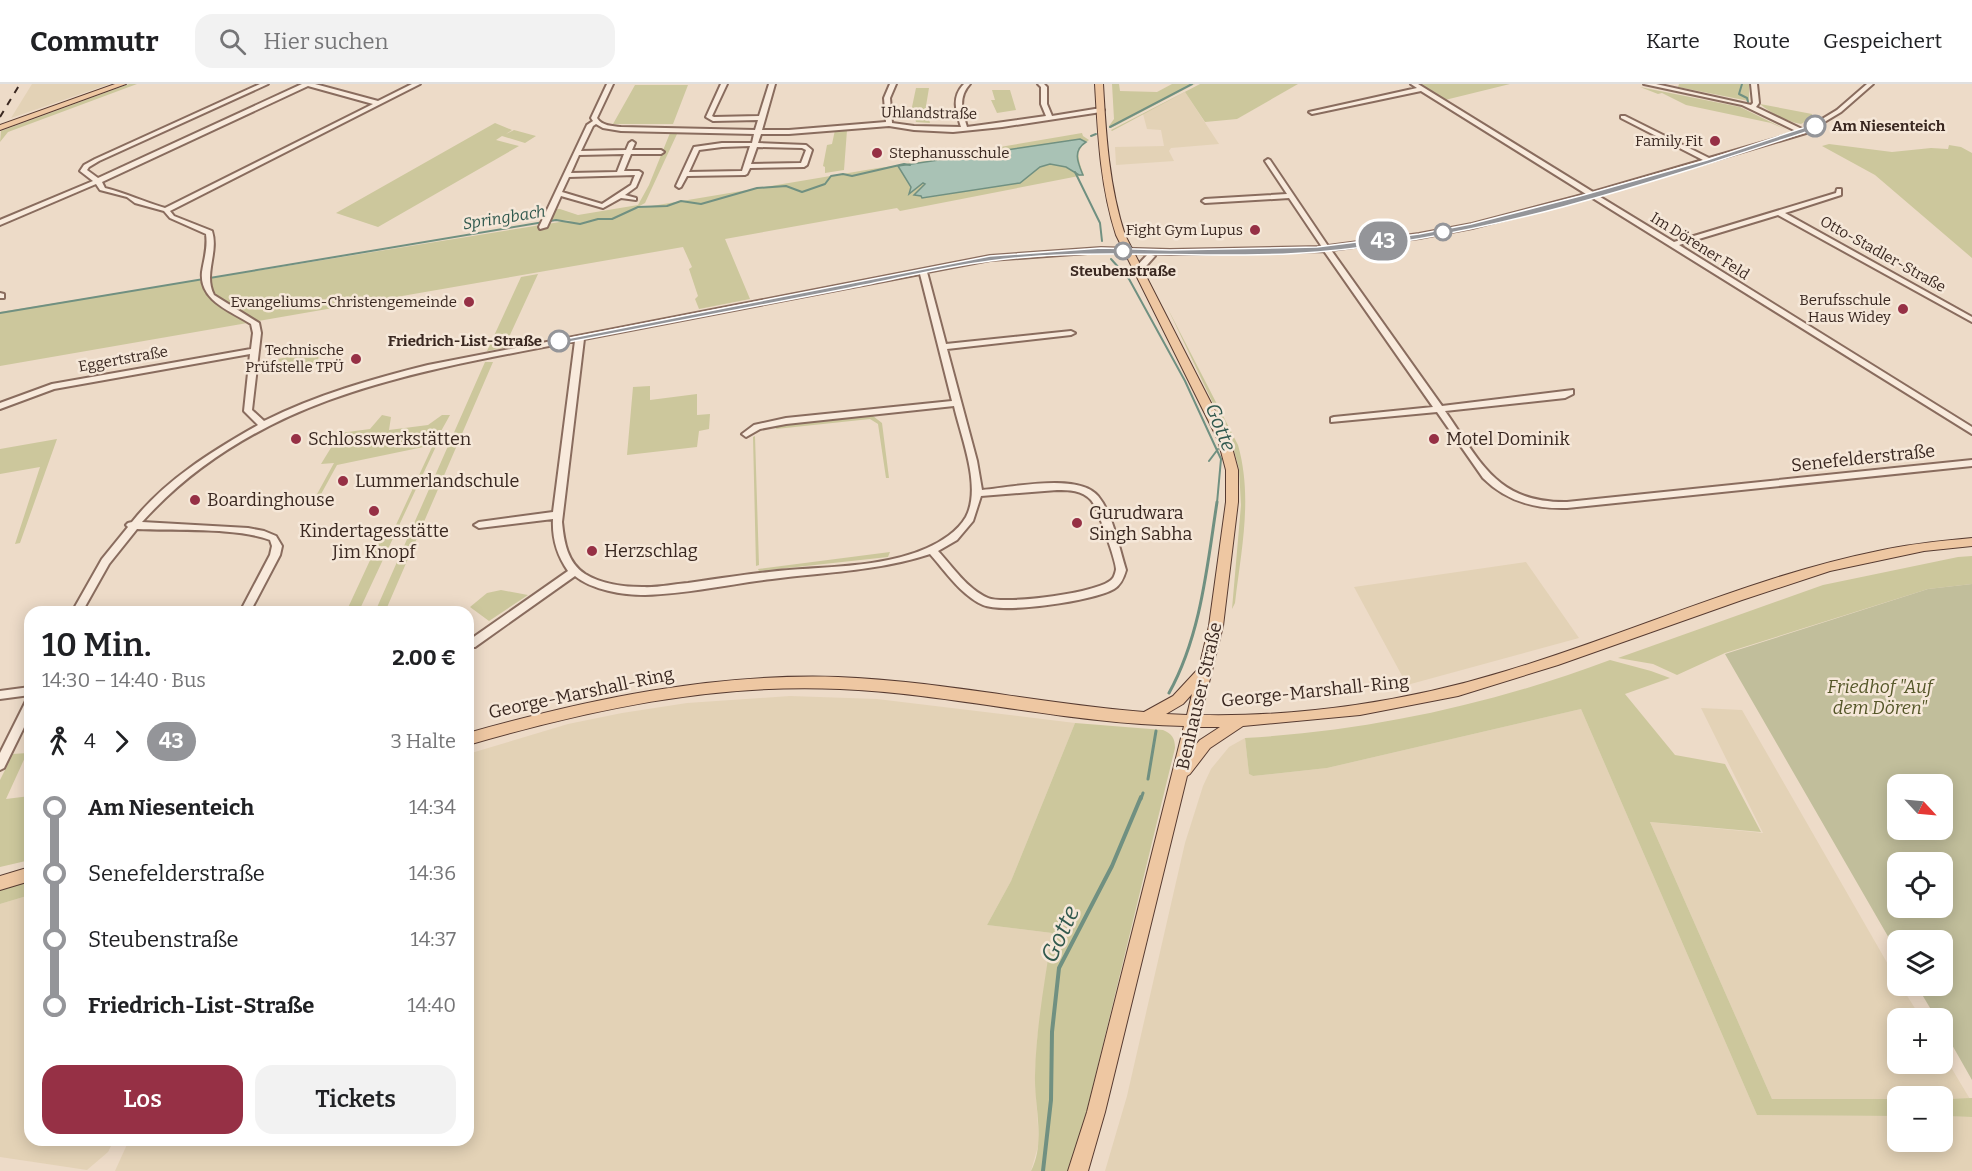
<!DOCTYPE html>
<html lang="de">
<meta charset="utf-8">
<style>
:root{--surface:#fff;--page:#f2f2f2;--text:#202124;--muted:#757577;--line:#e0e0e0;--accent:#963045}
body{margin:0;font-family:Bitter,serif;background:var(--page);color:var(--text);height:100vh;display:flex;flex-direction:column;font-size:22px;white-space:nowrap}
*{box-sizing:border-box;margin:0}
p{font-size:20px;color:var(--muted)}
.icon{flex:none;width:33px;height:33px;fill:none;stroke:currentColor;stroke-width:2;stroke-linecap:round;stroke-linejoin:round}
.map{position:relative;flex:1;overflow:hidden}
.panel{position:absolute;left:24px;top:522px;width:450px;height:540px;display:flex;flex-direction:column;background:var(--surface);border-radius:18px;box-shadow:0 3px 15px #0003}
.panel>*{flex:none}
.badge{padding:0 12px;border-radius:20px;font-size:21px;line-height:39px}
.needle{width:39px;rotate:116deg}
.controls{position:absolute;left:1887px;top:690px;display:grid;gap:12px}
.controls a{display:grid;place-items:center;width:66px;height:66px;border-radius:12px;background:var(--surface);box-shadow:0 3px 15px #0003;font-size:30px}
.map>.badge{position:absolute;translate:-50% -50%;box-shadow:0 0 0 3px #fff}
.legs{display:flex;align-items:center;gap:9px;height:66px;padding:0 18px;font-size:20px}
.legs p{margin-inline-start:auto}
.summary{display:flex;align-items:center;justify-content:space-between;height:102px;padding:0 18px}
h1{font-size:33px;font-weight:600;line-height:45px}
.cta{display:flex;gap:12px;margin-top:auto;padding:12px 18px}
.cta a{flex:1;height:69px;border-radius:18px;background:var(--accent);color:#fff;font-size:24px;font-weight:600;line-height:69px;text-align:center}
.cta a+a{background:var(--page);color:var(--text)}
ul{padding:0 18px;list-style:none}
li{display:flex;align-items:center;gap:21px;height:66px;font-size:22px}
li i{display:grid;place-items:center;width:9px;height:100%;margin:0 8px;background:currentColor}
li i::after{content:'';width:15px;height:15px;margin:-8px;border:4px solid;border-radius:50%;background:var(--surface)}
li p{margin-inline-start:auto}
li:first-child i{background:linear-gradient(#0000 50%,currentColor 0)}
li:last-child i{background:linear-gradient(currentColor 50%,#0000 0)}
header{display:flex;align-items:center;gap:36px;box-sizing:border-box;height:84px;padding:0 30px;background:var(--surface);border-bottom:2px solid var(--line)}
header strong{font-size:28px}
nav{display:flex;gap:33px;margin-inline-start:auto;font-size:21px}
.search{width:420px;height:54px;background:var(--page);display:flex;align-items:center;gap:15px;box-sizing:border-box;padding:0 21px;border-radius:18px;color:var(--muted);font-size:22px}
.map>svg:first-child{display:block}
.farmland{fill:#e3d2b6}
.green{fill:#ccc79c;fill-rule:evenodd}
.cemetery{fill:#c1be9b;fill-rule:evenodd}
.water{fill:#a9c2b5;stroke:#709081;stroke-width:1.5}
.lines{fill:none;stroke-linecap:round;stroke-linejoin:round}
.stream-far2{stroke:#709081;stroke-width:2}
.stream-far1{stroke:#709081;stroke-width:3}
.stream{stroke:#709081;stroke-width:4}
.minor-casing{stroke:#896c5e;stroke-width:4}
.major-casing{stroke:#573b31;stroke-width:2}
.minor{fill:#f8eadc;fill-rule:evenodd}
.major{fill:#eec7a2;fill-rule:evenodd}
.rail{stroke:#3a2821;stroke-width:2;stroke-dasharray:7 7;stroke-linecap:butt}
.line-1{fill:#949599;stroke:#fff;stroke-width:1.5}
.stop-1-dot{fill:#fff;stroke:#949599;stroke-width:3}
.poi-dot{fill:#963045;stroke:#f5e7d8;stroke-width:2}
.labels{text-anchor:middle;stroke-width:5;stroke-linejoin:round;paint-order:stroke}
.far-street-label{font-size:15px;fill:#3a2821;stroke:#f5e7d8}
.far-stop-label{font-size:15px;font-weight:bold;fill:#3a2821;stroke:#f5e7d8;text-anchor:start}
.far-poi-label{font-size:15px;fill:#3a2821;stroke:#f5e7d8;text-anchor:end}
.far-water-label{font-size:16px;font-style:italic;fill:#31594e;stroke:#f5e7d8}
.poi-label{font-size:18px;fill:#3a2821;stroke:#f5e7d8;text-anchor:start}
.street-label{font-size:18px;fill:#3a2821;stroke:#f5e7d8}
.park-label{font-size:18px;font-style:italic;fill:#545628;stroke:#f5e7d8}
.water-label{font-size:20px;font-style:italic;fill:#31594e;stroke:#f5e7d8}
.near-water-label{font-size:24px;font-style:italic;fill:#31594e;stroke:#f5e7d8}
</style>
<header>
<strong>Commutr</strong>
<div class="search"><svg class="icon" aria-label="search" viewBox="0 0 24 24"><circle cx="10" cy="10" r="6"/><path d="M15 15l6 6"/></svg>Hier suchen</div>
<nav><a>Karte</a><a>Route</a><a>Gespeichert</a></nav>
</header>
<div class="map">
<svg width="1972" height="1087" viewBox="0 0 1972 1087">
<rect width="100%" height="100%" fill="#eddbc8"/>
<path class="farmland" d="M 32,0 L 110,0 L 11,34 Z
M 1185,8 L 1219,60 L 1171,64 L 1169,67 L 1174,77 L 1116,81 L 1115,63 L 1164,62 L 1161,46 L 1147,45 L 1143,30 Z
M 1526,478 L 1579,554 L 1407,601 L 1354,503 Z
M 790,612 L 877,615 L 1075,639 L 1011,797 L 987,841 L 1052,849 L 1037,956 L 1035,994 L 1039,1059 L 1031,1087 L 115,1087 L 129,1056 L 468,1056 L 468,670 L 568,640 L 622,629 L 687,619 Z
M 1701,624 L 1742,626 L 1897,896 L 1898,902 L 1901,902 L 1921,934 L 1898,934 L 1898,980 L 1942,980 L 1943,970 L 1970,1015 L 1898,1012 L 1897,1015 L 1772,1015 L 1650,738 L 1763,749 Z
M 1581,625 L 1757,1031 L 1897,1032 L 1898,1058 L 1942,1058 L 1943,1032 L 1972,1033 L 1972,1087 L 1105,1087 L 1127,1012 L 1185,759 L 1203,702 L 1211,685 L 1229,663 L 1245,654 L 1249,690 L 1253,692 L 1327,684 Z
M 30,811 L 30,1056 L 114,1056 L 108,1068 L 87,1086 L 0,1073 L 0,820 Z"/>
<path class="green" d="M 129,0 L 137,0 L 8,48 L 0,58 L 1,47 Z
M 1112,0 L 1119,0 L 1120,7 L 1157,8 L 1172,0 L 1195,0 L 1111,44 L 1109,42 L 1114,35 Z
M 1200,0 L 1298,0 L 1237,35 L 1205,38 L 1185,8 L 1112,47 L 1111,46 Z
M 1419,0 L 1510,0 L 1445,16 Z
M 1679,0 L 1749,0 L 1749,17 L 1678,3 Z
M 635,1 L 688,1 L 673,40 L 613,40 Z
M 1640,3 L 1740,23 L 1787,46 L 1771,39 L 1686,21 L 1662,9 L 1658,10 Z
M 916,4 L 929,4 L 926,22 L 930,39 L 916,38 L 912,23 Z
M 992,6 L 1010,6 L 1016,26 L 997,29 L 991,16 L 995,16 Z
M 1760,20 L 1812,30 L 1812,34 L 1801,40 C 1786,37 1772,30 1760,20 Z
M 495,39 L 512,46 L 506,50 L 514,46 L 536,52 L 525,59 L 502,52 L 496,56 L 519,62 L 378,143 L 336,129 Z
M 835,46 L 847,46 L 844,86 L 825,89 L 825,83 L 823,82 L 827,61 L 832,60 Z
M 670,49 L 677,50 L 645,119 L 634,125 L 872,85 L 988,68 L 982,66 L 1082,49 L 1083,52 L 1089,56 C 1074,66 1078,76 1084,91 L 900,127 L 897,124 L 725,155 L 750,215 L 699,225 L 695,215 L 698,212 L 689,185 L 692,183 L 683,163 L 0,282 L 0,228 L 572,136 L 550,137 L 554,125 L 560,125 L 578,131 L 638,121 L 649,101 ZM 1081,61 L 1077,76 L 1083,90 L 1079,91 L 1066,83 L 1050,80 L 1040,83 L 1020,99 L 922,114 L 921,112 L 915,111 L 926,100 L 923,99 L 909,108 L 911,103 L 899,83 Z
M 1829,60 L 1892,68 L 1931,64 L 1948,65 L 1949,61 L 1961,63 L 1972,69 L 1972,174 L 1875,91 L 1822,62 Z
M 538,190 L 504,264 L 487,267 L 521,193 Z
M 1167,223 L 1238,361 C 1253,414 1241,467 1235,519 L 1232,525 L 1241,421 L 1239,385 L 1232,359 Z
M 319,267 L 318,278 L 261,290 L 262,278 Z
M 485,278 L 493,278 L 385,528 L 375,528 Z
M 650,302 L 650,316 L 697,310 L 697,331 L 710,330 L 709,345 L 699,347 L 697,363 L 627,371 L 633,303 Z
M 382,331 L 391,333 L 389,346 L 428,341 L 442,331 L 450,331 L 435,358 L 438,358 L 359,527 L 346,528 L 385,444 L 395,443 L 433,361 L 337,381 L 320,412 L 316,412 L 334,379 L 321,380 L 340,349 L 370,345 Z
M 873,332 L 882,339 L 889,394 L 886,394 L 878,340 L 870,335 L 776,345 L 777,342 Z
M 755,352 L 759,481 L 756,482 L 753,353 Z
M 57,355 L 20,459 L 15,460 L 40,383 L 0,390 L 0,365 Z
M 890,468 L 888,473 L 759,487 L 758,485 Z
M 1972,472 L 1972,500 L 1928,505 L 1725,569 L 1677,591 L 1653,580 L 1618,574 L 1823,501 L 1958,473 Z
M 501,506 L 528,511 L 489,537 L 470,523 L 487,509 Z
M 1610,576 L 1651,587 L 1670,594 L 1625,610 L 1675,671 L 1725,680 L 1761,748 L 1650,738 L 1772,1015 L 1897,1015 L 1897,1032 L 1757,1031 L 1581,625 L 1327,684 L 1253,692 L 1249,690 L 1245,654 C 1369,647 1493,620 1610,576 Z
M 1075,639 L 1163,646 C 1172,650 1175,654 1175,664 L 1087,1026 L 1069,1087 L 1031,1087 C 1046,1058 1034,1022 1035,991 C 1036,944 1045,896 1052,849 L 987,841 L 1011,797 Z
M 27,669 L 6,715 L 30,712 L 30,776 L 0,783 L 0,696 L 13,670 Z
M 30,797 L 30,811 L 0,820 L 0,806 Z
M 1972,1014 L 1972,1033 L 1943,1032 L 1943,1015 Z"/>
<path class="cemetery" d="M 1972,500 L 1972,996 L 1943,945 L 1942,934 L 1936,934 L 1917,902 L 1942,902 L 1942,856 L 1898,856 L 1897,868 L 1725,570 L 1928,505 ZM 1898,700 L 1942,700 L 1942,746 L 1898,746 ZM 1898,778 L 1942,778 L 1942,824 L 1898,824 Z"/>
<path class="water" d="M 1080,55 L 1086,58 C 1072,67 1078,79 1083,91 L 1079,91 L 1066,83 L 1050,80 L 1040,83 L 1020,99 L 922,114 L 921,112 L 914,111 L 925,100 L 923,99 L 909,110 L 911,103 L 898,82 Z"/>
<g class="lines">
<path class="stream-far2" d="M 1742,0 L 1739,10 L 1747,14 L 1748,18
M 1110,43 L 1192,0
M 1091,52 L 1096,50
M 1075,88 L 1100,139 L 1102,157
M 1111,175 L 1129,195 L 1185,297 L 1221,375 L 1217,419
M 0,229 L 556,136 L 580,140 L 598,135 L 612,135 L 638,123 L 667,122 L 681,117 L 701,120 L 757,104 L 786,102 L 802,108 L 825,100 L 831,92 L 843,90 L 852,92 L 904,80 L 910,81
M 1209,377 L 1218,365"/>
<path class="stream-far1" d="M 1169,609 C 1201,551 1207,483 1217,418
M 1148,695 L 1156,647
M 1141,715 L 1143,709"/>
<path class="stream" d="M 1043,1087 L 1051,1016 L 1052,948 L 1059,884 L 1112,782 L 1141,713"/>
<g class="minor-casing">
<path id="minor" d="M 260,0 L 268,0 L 99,77 L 89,83 L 87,86 L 98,94 L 302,0 L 315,0 L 378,17 L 412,0 L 420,0 L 170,127 L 174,132 L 212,147 C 219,169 203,190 214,211 L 259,239 L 261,249 L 252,326 L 264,337 C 316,311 372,295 428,281 L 990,172 L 1101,164 L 1170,166 L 1322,163 L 1289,114 L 1205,119 L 1202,117 L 1205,115 L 1287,110 L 1265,77 L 1268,75 L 1270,76 L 1328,162 L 1419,150 L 1472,140 L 1586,110 L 1421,7 L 1312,30 L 1309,28 L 1417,4 L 1411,0 L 1418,0 L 1593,108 L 1703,76 L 1621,34 L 1621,32 L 1625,32 L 1709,74 L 1798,48 L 1742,21 L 1644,0 L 1656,0 L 1751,21 L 1753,19 L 1751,0 L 1757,0 L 1759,19 L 1756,23 L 1804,46 L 1837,26 L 1867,0 L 1873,0 L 1841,28 L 1806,49 L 1597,111 L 1674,158 L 1836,109 L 1837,105 L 1841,105 L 1841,111 L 1785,129 L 1972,233 L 1972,238 L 1778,131 L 1679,161 L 1972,343 L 1972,350 L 1591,113 L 1472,144 L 1419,154 L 1331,166 L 1442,322 L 1573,306 L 1573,310 L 1565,314 L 1445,327 C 1481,378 1496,419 1567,418 L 1972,376 L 1972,382 L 1567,424 C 1534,425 1506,417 1483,394 L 1437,328 L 1331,338 L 1331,334 L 1334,333 L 1433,323 L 1324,167 L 1170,170 L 1101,168 L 990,176 L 927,188 L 946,260 L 1071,247 L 1075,249 L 1071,251 L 947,265 L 977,377 L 982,406 C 1010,404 1078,388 1098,412 C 1113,430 1119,464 1126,486 C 1124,493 1121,501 1114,505 C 1094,517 1004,530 983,521 C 961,511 946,488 930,470 C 878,487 826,488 772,495 C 730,500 687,510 645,511 C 623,511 592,506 575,492 L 475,563 L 468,563 L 468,557 L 568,487 C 557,471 552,455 553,435 L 479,444 L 474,441 L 479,438 L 553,428 L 575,257 C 416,288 257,311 142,438 L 248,444 L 264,447 L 276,452 L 282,462 L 280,471 L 250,528 L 240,528 L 270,471 L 272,462 L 270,456 C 236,443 174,447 137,445 L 109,480 L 82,528 L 72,528 L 102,475 L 128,443 L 126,441 L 128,439 L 132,438 C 165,396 212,367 258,341 L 244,327 L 250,270 L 54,305 L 0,325 L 0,319 L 52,300 L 251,265 L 253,249 L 251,240 C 231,227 199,217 202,188 C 204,175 208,164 206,150 L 170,134 L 164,127 L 135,119 L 127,113 L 100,106 L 96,100 L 0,141 L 0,136 L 93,97 L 80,87 L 84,81 L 95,75 ZM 308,2 L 373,20 L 165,124 C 144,118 126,109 105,104 L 102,98 ZM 920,190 L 952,317 L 786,334 L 754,341 L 742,350 L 746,353 L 760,345 L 786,340 L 954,322 C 961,353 982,403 966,433 C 958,447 941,458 927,464 C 880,485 819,482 769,488 C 742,491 715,495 688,499 C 673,500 657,504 642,503 C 624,503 601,500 585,490 C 567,478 564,458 562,438 L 584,255 ZM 1057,406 C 1069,406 1082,406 1091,416 C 1097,422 1116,477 1116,485 C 1116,487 1114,493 1113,494 C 1104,509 1004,521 988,514 C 967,505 953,483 938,467 L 957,456 L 973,437 L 981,412 Z
M 607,0 L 613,0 L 597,34 C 602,42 612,42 621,43 L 755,46 L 758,36 L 713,37 L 706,33 L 721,0 L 727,0 L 712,32 L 714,33 L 759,32 L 769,0 L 775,0 L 762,46 L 789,46 L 886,38 L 884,14 L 890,0 L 896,0 L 890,14 L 892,39 L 914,42 L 961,43 C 956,28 951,13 964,0 L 970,0 C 958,13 962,27 967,43 L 1046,32 L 1041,20 L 1041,3 L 1038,0 L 1044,0 L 1047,3 L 1047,20 L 1052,32 L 1101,24 L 1104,26 L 1101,28 L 1002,43 L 953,48 L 914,46 L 889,42 L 789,50 L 761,50 L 758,59 L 806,61 L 812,66 L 807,81 L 804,83 L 750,84 L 747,90 L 745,91 L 687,92 L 681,103 L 679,104 L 676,102 L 694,63 L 722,59 L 752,59 L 754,50 L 621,47 L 603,44 L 596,40 L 593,42 L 581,67 L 626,66 L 629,59 L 632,57 L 635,59 L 632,66 L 661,66 L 664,68 L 661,70 L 631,70 L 624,87 L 639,87 L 642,89 L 636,103 L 625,111 L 636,114 L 636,116 L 621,114 L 603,124 L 561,112 L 547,143 L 540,145 L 539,143 L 587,41 L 593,37 L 591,34 ZM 750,62 L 742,87 L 689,88 L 699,66 L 722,63 ZM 757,63 L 802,64 L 806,66 L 801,79 L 751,80 ZM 624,70 L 617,88 L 571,89 L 579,71 ZM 635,91 L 631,101 L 602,120 L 562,108 L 569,93 Z
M 1148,170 L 1155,172 L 1140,189 L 1134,189 L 1134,185 Z
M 0,209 L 4,210 L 4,214 L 0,214 Z
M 30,603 L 30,611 L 0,615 L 0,607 Z
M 30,616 L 30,631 L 4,684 L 0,686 L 0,669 L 26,617 Z"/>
</g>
<g class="major-casing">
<path id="major" d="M 115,0 L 126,0 L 0,46 L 0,41 Z
M 1095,0 L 1103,0 C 1106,52 1109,102 1125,151 L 1230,356 L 1238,386 L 1238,418 L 1223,542 L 1201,631 C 1303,633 1409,617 1506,587 C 1630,550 1750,493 1878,467 C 1909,460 1940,457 1972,454 L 1972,462 L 1924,467 L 1830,487 L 1742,516 L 1558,581 L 1458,612 L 1360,631 L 1243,642 L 1210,664 L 1190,690 L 1187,692 L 1105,1028 L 1088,1087 L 1068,1087 L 1087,1028 L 1184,642 C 1068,640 955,610 840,605 C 713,599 589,626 468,661 L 468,649 C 589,615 712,589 838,593 C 941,597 1042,620 1144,628 L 1173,612 L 1199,584 L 1209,542 L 1226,418 L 1226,386 L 1218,356 L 1116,151 C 1100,101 1098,51 1095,0 ZM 1192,610 L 1187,631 L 1166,630 L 1183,620 ZM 1198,643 L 1220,643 L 1200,656 L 1193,664 Z
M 30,783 L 30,797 L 0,806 L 0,792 Z"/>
</g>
<use href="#minor" class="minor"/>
<use href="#major" class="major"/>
<path class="rail" d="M 0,33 L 20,0"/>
</g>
<path class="line-1" d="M 1815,40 L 1818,44 C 1657,97 1488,154 1318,168 C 1209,177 1099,162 990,177 C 943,183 897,195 850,204 C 753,223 656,241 559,260 L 555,257 L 990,172 L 1101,164 L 1170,166 L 1317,163 L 1419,150 L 1471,140 L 1580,112 L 1707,76 Z"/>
<g class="stop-1-dot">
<circle cx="1815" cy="42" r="10"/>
<circle cx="1443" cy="148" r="8"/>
<circle cx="1123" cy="167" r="8"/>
<circle cx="559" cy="257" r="10"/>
</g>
<g class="poi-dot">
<circle cx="1715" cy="57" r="6"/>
<circle cx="877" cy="69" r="6"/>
<circle cx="1255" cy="146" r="6"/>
<circle cx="469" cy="218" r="6"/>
<circle cx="1903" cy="225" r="6"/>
<circle cx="356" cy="275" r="6"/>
<circle cx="296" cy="355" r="6"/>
<circle cx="1434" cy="355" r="6"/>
<circle cx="343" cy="397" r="6"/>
<circle cx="195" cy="416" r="6"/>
<circle cx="374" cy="427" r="6"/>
<circle cx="1077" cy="439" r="6"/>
<circle cx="592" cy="467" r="6"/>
</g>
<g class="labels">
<g class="far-street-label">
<text transform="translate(929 29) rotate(1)" y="5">Uhlandstraße</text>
<text transform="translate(1700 162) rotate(32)" y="5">Im Dörener Feld</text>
<text transform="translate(1883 170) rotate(29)" y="5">Otto-Stadler-Straße</text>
<text transform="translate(123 275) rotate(-10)" y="5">Eggertstraße</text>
</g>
<g class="far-stop-label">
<text x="1832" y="47">Am Niesenteich</text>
<text x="1123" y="192" text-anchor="middle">Steubenstraße</text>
<text x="542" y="262" text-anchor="end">Friedrich-List-Straße</text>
</g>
<g class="far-poi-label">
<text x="1703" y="62">Family Fit</text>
<text x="889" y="74" text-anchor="start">Stephanusschule</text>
<text x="1243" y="151">Fight Gym Lupus</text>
<text x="1891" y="221">Berufsschule<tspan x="1891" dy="17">Haus Widey</tspan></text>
<text x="457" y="223">Evangeliums-Christengemeinde</text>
<text x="344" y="271">Technische<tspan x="344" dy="17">Prüfstelle TPÜ</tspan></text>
</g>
<g class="far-water-label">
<text transform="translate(504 133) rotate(-9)" y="6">Springbach</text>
</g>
<g class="poi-label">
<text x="308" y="361">Schlosswerkstätten</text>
<text x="1446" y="361">Motel Dominik</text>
<text x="355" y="403">Lummerlandschule</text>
<text x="207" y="422">Boardinghouse</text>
<text x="1089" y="435">Gurudwara<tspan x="1089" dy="21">Singh Sabha</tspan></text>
<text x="374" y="453" text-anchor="middle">Kindertagesstätte<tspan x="374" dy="21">Jim Knopf</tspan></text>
<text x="604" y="473">Herzschlag</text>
</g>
<g class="street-label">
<text transform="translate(1863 374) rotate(-6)" y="6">Senefelderstraße</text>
<text transform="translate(1315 607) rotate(-6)" y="6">George-Marshall-Ring</text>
<text transform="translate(581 609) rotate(-12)" y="6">George-Marshall-Ring</text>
<text transform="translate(1199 612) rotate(-77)" y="6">Benhauser Straße</text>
</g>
<g class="park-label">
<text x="1880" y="609">Friedhof "Auf<tspan x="1880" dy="21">dem Dören"</tspan></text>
</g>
<g class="water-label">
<text transform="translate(1221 343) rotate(68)" y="7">Gotte</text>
</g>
<g class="near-water-label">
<text transform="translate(1060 850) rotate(-65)" y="8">Gotte</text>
</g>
</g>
</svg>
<div class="controls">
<a><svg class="needle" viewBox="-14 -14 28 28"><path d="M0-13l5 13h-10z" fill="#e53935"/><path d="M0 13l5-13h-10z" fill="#757577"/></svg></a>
<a><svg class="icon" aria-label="locate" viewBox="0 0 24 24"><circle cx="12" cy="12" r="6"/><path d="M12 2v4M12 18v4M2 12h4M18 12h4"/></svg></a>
<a><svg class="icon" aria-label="layers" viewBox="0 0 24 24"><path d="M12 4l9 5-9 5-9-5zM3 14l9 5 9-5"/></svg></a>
<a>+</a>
<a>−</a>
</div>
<b class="badge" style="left:1383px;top:157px;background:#949599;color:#fff">43</b>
<section class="panel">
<div class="summary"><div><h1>10 Min.</h1><p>14:30 – 14:40 · Bus</p></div><b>2.00 €</b></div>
<div class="legs"><svg class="icon" aria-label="walk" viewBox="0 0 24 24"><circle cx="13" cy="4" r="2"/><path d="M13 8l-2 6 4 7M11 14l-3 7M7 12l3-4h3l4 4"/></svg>4<svg class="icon" aria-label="forward" viewBox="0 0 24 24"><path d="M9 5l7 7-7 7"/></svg><b class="badge" style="background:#949599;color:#fff">43</b><p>3 Halte</p></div>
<ul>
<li><i style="color:#949599"></i><b>Am Niesenteich</b><p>14:34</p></li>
<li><i style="color:#949599"></i><span>Senefelderstraße</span><p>14:36</p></li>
<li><i style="color:#949599"></i><span>Steubenstraße</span><p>14:37</p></li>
<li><i style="color:#949599"></i><b>Friedrich-List-Straße</b><p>14:40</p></li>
</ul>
<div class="cta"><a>Los</a><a>Tickets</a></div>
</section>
</div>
